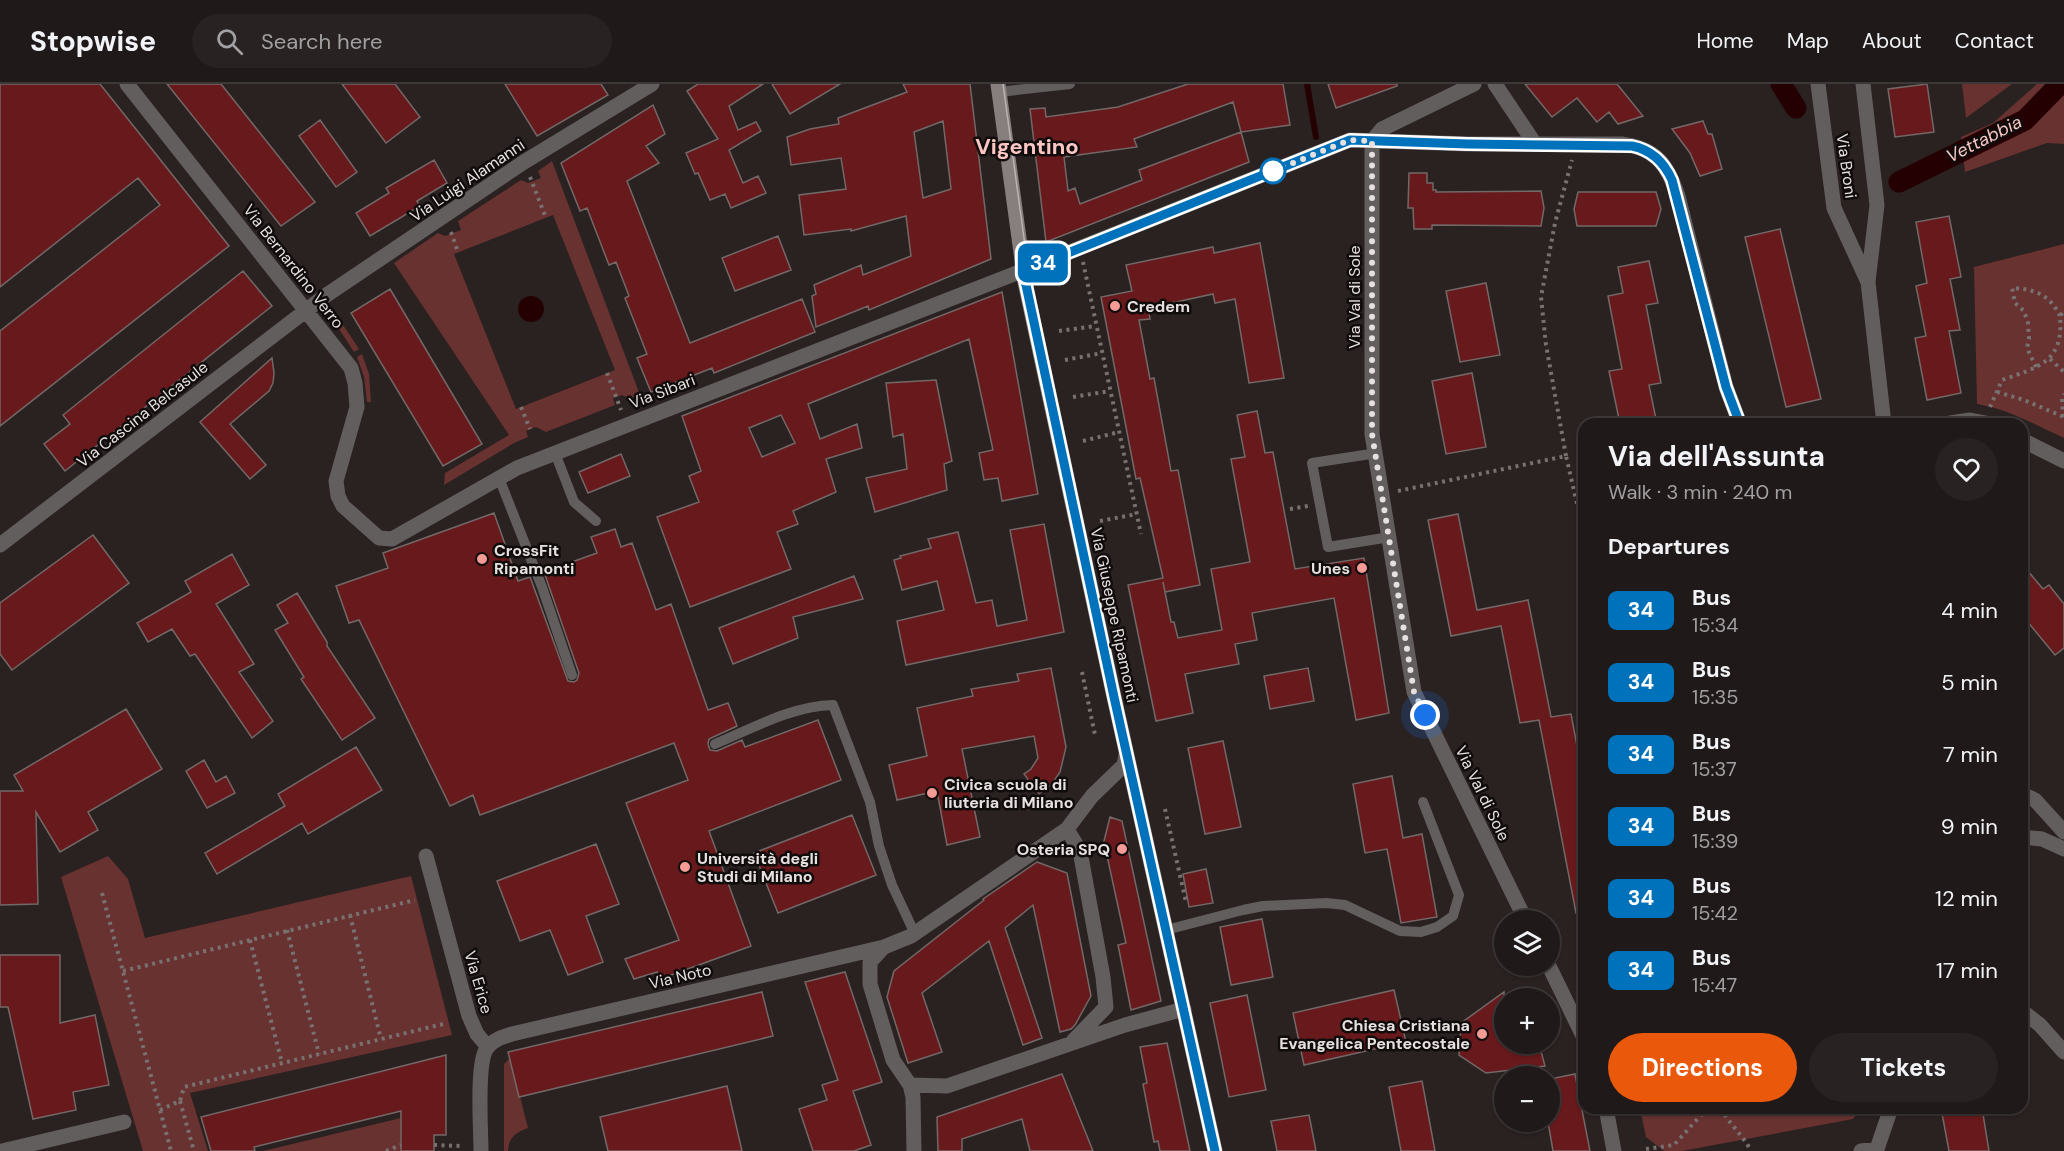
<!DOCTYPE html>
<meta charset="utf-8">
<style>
:root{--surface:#201919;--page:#282222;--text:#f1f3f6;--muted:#a2a0a2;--line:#3d3838;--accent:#ea580c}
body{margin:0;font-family:"DM Sans",sans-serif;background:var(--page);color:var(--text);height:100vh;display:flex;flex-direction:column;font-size:22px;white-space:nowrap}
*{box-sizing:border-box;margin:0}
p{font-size:20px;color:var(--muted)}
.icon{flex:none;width:33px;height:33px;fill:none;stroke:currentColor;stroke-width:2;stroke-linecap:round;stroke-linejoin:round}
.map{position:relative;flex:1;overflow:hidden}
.sheet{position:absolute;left:1578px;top:334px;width:450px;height:696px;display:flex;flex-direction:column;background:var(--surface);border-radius:18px;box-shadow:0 2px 4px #0004,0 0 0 2px var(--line)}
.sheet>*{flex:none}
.badge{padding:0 12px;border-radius:9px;font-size:21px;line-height:39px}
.fabs{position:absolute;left:1494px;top:826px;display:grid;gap:12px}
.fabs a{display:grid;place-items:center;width:66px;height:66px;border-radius:50%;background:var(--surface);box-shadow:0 2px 4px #0004,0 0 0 2px var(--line);font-size:30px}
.you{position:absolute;width:30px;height:30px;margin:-15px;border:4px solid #fff;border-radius:50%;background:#1a73e8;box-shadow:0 0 0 9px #1a73e833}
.map>.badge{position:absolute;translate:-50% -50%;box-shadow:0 0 0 3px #fff}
h2{padding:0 30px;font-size:22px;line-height:54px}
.round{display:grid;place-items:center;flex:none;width:63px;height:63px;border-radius:32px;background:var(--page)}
.head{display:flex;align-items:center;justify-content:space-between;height:102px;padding:0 30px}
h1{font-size:28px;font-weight:700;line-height:45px}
.action{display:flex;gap:12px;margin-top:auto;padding:12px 30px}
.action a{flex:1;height:69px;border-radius:36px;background:var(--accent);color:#fff;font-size:24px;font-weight:700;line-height:69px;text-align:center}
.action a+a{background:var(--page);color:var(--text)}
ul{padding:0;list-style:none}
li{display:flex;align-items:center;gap:18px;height:72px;padding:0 30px}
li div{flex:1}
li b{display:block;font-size:22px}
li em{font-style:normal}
li .badge{min-width:66px;font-weight:700;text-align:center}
header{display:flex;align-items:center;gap:36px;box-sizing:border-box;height:84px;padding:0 30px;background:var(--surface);border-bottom:2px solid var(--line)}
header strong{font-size:28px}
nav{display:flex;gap:33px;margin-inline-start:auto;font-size:21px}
.search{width:420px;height:54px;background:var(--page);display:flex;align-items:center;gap:15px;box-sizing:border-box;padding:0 21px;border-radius:33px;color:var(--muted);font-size:22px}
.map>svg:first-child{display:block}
.green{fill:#683230;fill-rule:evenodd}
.water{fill:#240002}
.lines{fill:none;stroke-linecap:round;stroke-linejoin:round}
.stream{stroke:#240002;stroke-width:6}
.canal{stroke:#240002;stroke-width:21}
.building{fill:#68191c;stroke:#726867;stroke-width:1.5;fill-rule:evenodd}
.path{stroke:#797171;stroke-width:4;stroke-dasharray:3 4.5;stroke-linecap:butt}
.lane{stroke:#635e5e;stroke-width:10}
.street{stroke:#635e5e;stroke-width:15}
.secondary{stroke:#867f7e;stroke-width:15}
.tram{stroke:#bab3b2;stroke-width:1.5}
.line-casing{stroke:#fff;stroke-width:14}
.line{stroke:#0072bc;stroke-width:9}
.walk{stroke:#e6e0df;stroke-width:6;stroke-dasharray:0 10.8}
.stop-dot{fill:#fff;stroke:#0072bc;stroke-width:3}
.poi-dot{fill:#f59b96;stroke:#100c0c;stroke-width:2}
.labels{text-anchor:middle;stroke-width:5;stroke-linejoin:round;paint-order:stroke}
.street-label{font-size:16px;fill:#e6e0df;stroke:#100c0c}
.poi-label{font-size:16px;font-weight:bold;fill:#e6e0df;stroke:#100c0c;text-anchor:start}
.water-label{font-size:18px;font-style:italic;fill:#f9c7c4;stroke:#100c0c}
.district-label{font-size:22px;font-weight:bold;fill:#fcc7c3;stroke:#100c0c}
</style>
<header>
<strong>Stopwise</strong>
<div class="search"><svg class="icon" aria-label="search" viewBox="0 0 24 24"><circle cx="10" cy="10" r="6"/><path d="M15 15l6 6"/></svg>Search here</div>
<nav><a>Home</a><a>Map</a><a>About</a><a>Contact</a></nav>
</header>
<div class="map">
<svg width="2064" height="1067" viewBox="0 0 2064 1067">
<rect width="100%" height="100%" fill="#2a2121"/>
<path class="green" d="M 1962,0 L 2012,0 L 1966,34 Z
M 2037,0 L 2064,0 L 2064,60 L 2047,59 L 1965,88 L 1961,53 L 1993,39 Z
M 552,77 L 640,311 L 630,315 L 622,311 L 613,314 L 615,321 L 546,348 L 536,343 L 526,347 L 528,353 L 514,359 L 444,401 L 445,389 L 509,351 L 394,179 L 438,149 L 445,152 L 461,146 L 458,137 L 521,96 L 528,99 L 541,94 L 538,87 ZM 553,131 L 615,286 L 516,325 L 454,170 Z
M 2064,160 L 2064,354 C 2036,341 2008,325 1977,320 L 1974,183 Z
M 331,223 L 359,265 L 354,268 L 328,228 L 328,225 Z
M 362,270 L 369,290 L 371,318 L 367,318 L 364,293 L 357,273 Z
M 108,772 L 128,795 L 145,854 L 411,792 L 452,951 L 190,1009 L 208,1067 L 143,1067 L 61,793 Z
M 510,974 L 528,1044 C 515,1049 509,1053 508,1067 L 504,1067 L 504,980 Z
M 1640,1025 L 1640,1024 L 1861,1025 L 1853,1035 L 1682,1067 L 1664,1067 L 1646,1053 Z
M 401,1034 L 401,1067 L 263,1067 Z"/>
<path class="water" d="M518 225a13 13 0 1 1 26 0a13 13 0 1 1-26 0Z"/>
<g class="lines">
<path class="stream" d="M 1307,0 L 1316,53"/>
<path class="canal" d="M 1781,0 L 1796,24
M 1899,98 L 2025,36 L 2060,0"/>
</g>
<path class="building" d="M 0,0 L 100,0 L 229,162 L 0,342 L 0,247 L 160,121 L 138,94 L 0,203 Z
M 167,0 L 221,0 L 315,118 L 281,142 Z
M 342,0 L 395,0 L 420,33 L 386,59 Z
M 505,0 L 601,0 L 608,11 L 537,52 Z
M 698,0 L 763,0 L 729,22 L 738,46 L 756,38 L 761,47 L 729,66 L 743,99 L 758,92 L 766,109 L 731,124 L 725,110 L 710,116 L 698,89 L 695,90 L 686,69 L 718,55 L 687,7 Z
M 772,0 L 840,0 L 790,30 Z
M 903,0 L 970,0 L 991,175 L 869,226 L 868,222 L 816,243 L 812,212 L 816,210 L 814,201 L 861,181 L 863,191 L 911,172 L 906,132 L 851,147 L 851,145 L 804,151 L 799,111 L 846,105 L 841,74 L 791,81 L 787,53 L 810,45 L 839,40 L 838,34 L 907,8 ZM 943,37 L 951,105 L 923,114 L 914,48 Z
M 1188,0 L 1283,0 L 1290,41 L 1241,48 L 1249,78 L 1046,158 L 1030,25 L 1045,24 L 1046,33 L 1118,23 ZM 1233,18 L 1241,48 L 1139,86 L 1142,96 L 1080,120 L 1075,104 L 1068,107 L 1064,73 L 1137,63 L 1134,55 Z
M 1328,0 L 1397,0 L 1397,2 L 1336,24 Z
M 1525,0 L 1617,0 L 1643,32 L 1618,40 L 1609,28 L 1597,38 L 1577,14 L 1552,33 Z
M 1927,0 L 1934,48 L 1895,53 L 1888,5 Z
M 653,21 L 665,50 L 646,62 L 659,79 L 627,97 L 690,259 L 802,215 L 815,248 L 714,289 L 712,284 L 651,308 L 637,274 L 647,270 L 625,214 L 629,212 L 616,178 L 609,181 L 587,124 L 580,127 L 561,79 Z
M 320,36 L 357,88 L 336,103 L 299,52 Z
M 1703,37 L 1708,50 L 1712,50 L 1722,85 L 1700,92 L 1690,69 L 1672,45 Z
M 434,76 L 447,99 L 417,117 L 420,122 L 370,152 L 356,129 L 389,109 L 386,104 Z
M 1409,89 L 1427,89 L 1427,99 L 1433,99 L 1433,106 L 1436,106 L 1436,108 L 1541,107 L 1544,124 L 1541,142 L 1432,141 L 1432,145 L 1414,145 L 1413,124 L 1408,124 Z
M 1578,108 L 1656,108 L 1661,125 L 1656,142 L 1577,142 L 1574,125 Z
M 1949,132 L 1961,193 L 1950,195 L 1960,246 L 1949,247 L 1961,309 L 1927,316 L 1915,254 L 1926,252 L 1916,202 L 1927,199 L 1916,138 Z
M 1780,145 L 1821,315 L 1786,323 L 1745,153 Z
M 778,152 L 791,186 L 735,207 L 722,174 Z
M 1260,159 L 1284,294 L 1249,299 L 1235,215 L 1215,219 L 1213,210 L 1148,224 L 1150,235 L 1139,236 L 1150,295 L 1154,294 L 1171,387 L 1178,386 L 1200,501 L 1165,508 L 1163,498 L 1171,538 L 1174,538 L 1178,554 L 1222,546 L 1211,485 L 1250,478 L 1231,375 L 1245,373 L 1237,331 L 1257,327 L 1265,369 L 1273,368 L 1295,485 L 1364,474 L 1389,629 L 1356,636 L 1334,514 L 1252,529 L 1257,556 L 1235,560 L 1239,580 L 1185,590 L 1193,629 L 1156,637 L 1128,501 L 1163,494 L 1140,394 L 1136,395 L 1101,213 L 1132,207 L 1126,181 L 1213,163 L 1214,169 Z
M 1649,177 L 1658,219 L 1646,221 L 1661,299 L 1649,301 L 1657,340 L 1620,340 L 1609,287 L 1622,285 L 1608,212 L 1623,209 L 1618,183 Z
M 243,187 L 272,222 L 65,387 L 44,360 L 70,340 L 63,331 Z
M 1486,199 L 1500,271 L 1460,278 L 1446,207 Z
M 390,205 L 482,360 L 443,382 L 351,229 Z
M 1002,208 L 1038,410 L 1002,417 L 998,394 L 984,396 L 979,369 L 993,366 L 969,255 L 808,320 L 820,355 L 857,340 L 862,364 L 826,375 L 836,408 L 793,427 L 798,440 L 777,448 L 791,485 L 690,523 L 657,433 L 699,418 L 689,392 L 701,387 L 682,332 ZM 781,331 L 795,359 L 762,373 L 749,344 Z
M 272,274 L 274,289 L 273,299 L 269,307 L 230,340 L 266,381 L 250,395 L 200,338 Z
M 1472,289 L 1486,363 L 1446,370 L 1432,297 Z
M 936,296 L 952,377 L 944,380 L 947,406 L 875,428 L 866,394 L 907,385 L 903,350 L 893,353 L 886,299 Z
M 621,370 L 630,392 L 588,409 L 579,388 Z
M 494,429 L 518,497 L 530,493 L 568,597 L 574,598 L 577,596 L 579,589 L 544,488 L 597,469 L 591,453 L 615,445 L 621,463 L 632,459 L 656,526 L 671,520 L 708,626 L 728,619 L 737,642 L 709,655 L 708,660 L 710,666 L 717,667 L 742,656 L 745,663 L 818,636 L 841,696 L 709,747 L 751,862 L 660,895 L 657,888 L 634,895 L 625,875 L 679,856 L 626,719 L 688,696 L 674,659 L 480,731 L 473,711 L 450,722 L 359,536 L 349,539 L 336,502 L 388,484 L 383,469 Z
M 1458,430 L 1477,526 L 1528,516 L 1551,633 L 1571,630 L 1584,699 L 1584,829 L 1576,829 L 1539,636 L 1520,639 L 1501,542 L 1451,552 L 1428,436 Z
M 1044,440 L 1064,548 L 906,581 L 897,537 L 944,526 L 937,497 L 902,506 L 894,476 L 901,474 L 900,472 L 931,464 L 928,455 L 958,448 L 976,519 L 992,516 L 997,542 L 1027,536 L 1010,446 Z
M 93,451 L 129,499 L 12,586 L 0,570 L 0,519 Z
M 232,470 L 249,501 L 216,520 L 254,580 L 239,588 L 273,637 L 252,654 L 195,570 L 190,572 L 172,545 L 148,558 L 137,539 L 191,508 L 185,497 Z
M 2022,480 L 2043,505 L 2049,501 L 2064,520 L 2064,564 L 2055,571 L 2022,531 Z
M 854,492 L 863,515 L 793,533 L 798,554 L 733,580 L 719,544 Z
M 297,509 L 327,558 L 327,562 L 375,634 L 342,656 L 301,595 L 304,593 L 275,546 L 288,539 L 277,521 Z
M 1051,584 L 1066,663 L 1060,688 L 1052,700 L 1039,710 L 1024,690 L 1031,685 L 1038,674 L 1034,652 L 962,665 L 980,753 L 947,761 L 937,707 L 897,716 L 889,681 L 927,672 L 917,624 L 973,612 L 971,605 L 1019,597 L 1017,590 Z
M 1308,584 L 1314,617 L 1270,625 L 1264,592 Z
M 126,625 L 162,685 L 88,728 L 98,746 L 60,768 L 36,728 L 38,820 L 0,821 L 0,707 L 23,707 L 14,691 Z
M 1223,657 L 1241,743 L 1205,750 L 1188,664 Z
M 356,663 L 382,706 L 308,750 L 302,739 L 217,790 L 205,769 L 285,722 L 278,710 Z
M 204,676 L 216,698 L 226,692 L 235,709 L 207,724 L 186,687 Z
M 1392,692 L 1403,754 L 1422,750 L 1437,833 L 1401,839 L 1387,765 L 1365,769 L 1353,700 Z
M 852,731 L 876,791 L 778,829 L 754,769 Z
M 1110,733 L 1122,737 L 1161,917 L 1131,926 L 1118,861 L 1126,859 L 1106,767 L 1102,765 Z
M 596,760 L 619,820 L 586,832 L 603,878 L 568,891 L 550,846 L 520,857 L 497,797 Z
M 1037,778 L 1067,789 L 1091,912 L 1075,941 L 1071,945 L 1060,948 L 1033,821 L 1005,844 L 1042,954 L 1023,961 L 989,857 L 922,909 L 942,968 L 908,979 L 887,913 L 894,887 L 984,816 L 983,815 Z
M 1206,785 L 1213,819 L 1189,823 L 1183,790 Z
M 1262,835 L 1273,893 L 1231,901 L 1220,843 Z
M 0,871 L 60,871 L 60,939 L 95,931 L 109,1001 L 73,1008 L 76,1026 L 33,1035 L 8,923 L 0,923 Z
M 845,888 L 882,998 L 853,1007 L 871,1061 L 854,1067 L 813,1067 L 799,1025 L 827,1016 L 822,1001 L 838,996 L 805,898 Z
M 1394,906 L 1406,958 L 1304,981 L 1293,929 Z
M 762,908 L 773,952 L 519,1013 L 508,968 Z
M 1504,908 L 1504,960 L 1539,960 L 1545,982 L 1486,989 L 1459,971 L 1461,939 Z
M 1247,911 L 1266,1006 L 1229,1013 L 1210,919 Z
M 1167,959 L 1173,987 L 1190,1067 L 1160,1067 L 1158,1057 L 1154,1058 L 1143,1000 L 1147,999 L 1140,963 Z
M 446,971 L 446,1051 L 434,1051 L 434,1067 L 401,1067 L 401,1027 L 254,1063 L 255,1067 L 211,1067 L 201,1033 Z
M 1062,990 L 1093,1067 L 1030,1067 L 1022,1035 L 962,1055 L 962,1067 L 938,1067 L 937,1033 Z
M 1575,990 L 1590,1067 L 1553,1067 L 1548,1038 L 1550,1038 L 1550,995 Z
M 1422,997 L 1435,1067 L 1401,1067 L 1389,1003 Z
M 727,1002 L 742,1067 L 608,1067 L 600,1033 Z
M 1941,1024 L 1982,1024 L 1989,1067 L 1949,1067 Z
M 1309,1031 L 1316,1067 L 1277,1067 L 1271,1037 Z"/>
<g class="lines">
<path class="path" d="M 530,93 L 546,134
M 451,148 L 458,168
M 1083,178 L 1141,450
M 1059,247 L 1096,242
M 2050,275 L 2064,288
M 1065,276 L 1102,269
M 2036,283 L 2027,264 L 2029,255 L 2028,239 L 2024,227 L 2015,219 L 2012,204 C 2035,205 2050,211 2060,232
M 607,289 L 621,326
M 1997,308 L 2024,316 L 2064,333
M 1073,313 L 1110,307
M 521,323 L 530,345
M 1990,323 L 2002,296 C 2039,283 2064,278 2060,232 L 2064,227
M 2063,333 L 2062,313 L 2064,310
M 1083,357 L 1119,348
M 1566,372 L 1546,261 L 1541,213 L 1555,139 L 1572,76
M 1398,407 L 1566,372 L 1584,450
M 1290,425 L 1308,422
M 1100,437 L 1137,430
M 1082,588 L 1095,651
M 2022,597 L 2026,605
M 1165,725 L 1186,818
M 102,809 L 171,1067
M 350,831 L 381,955
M 287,846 L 319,970
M 250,856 L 282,979
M 123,887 L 415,816
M 180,1017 L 194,1067
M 1721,1024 C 1729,1040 1743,1051 1751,1067
M 160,1026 L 180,1017 L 184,1003 L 443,940
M 434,1061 L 461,1062
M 1646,1065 L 1674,1061 L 1701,1031 L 1721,1024
M 386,1067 L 401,1061"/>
<path class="lane" d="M 999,8 L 1070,0
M 555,369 L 574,418 L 596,437
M 1377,369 L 1312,379 L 1328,463 L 1390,453
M 499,394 L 542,503 L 572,591
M 715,660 C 753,644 792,622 833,621 L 870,718 L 879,762 L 892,801 L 915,850
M 1166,846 L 1243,826 L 1263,822 L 1326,819 L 1345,821 L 1400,847 L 1421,848 L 1437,843 L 1453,832 L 1459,811 L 1423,718"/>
<path class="street" d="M 127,0 L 351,284 L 355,299 L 357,323 L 336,397 L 338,412 L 343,422 L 379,454 L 392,455 L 517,384 L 1027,185 L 1350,56 L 1468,60 L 1622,60 C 1657,65 1667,80 1678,112 L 1726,303 L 1740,340
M 1495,0 L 1535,60
M 1818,0 L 1834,124 L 1868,198
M 1863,0 L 1877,121 L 1868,198 L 1884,340
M 1372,57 L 1372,350 L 1414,608 L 1526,837
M 1372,57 L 1382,45 L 1474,0
M 1944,340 L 1970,336 L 1991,340
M 2022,356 L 2064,377
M 0,461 L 325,212 L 524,78 L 652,0
M 2022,710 L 2035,716 L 2064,748
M 1067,745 L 1080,767 L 1103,893 L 1106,923 L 1073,957
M 2022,753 L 2042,755 L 2064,765
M 426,772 L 469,932 L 477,950 L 488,963
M 884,863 L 870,878 L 870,900 L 893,976 L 910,1001 L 913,1013 L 914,1067
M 1549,882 L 1584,954
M 2022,927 L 2040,941 L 2064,968
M 910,1001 L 947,1002 L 1125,941 L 1184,925
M 1606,1024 L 1614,1067
M 1877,1065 L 1891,1024
M 2,1067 L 124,1038
M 481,1067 C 481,1046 476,978 487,964 C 493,956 502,953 512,950 L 884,863 L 911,852 L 1067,745 L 1092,712 L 1124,681 L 1126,671
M 1861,1067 L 1877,1065"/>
<path class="secondary" d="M 998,0 L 1025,198 L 1114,613 L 1215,1067"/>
<path class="tram" d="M 1003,0 L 1032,213 L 1144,730 L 1171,845 L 1220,1067
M 1119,657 L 1128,698"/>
</g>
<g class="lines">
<g class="line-casing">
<path id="line" d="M 1215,1067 L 1114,613 L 1023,187 L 1350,56 L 1468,60 L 1632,62 C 1652,66 1664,78 1672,96 L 1726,303 L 1740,340"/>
</g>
<use href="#line" class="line"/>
<path class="walk" d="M 1273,87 L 1350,56 L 1372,57 L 1372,350 L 1414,608 L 1425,631"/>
</g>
<circle class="stop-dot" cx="1273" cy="87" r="12"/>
<g class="poi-dot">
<circle cx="1115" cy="222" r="6"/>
<circle cx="482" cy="475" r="6"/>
<circle cx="1362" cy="484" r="6"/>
<circle cx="932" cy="709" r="6"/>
<circle cx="1122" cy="765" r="6"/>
<circle cx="685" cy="783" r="6"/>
<circle cx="1482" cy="950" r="6"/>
</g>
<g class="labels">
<g class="street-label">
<text transform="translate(1847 82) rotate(82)" y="6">Via Broni</text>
<text transform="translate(467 96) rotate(-34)" y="6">Via Luigi Alamanni</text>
<text transform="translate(294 182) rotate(52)" y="6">Via Bernardino Verro</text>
<text transform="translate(1354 213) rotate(-90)" y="6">Via Val di Sole</text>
<text transform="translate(662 307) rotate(-21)" y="6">Via Sibari</text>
<text transform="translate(142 330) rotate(-38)" y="6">Via Cascina Belcasule</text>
<text transform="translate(1115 531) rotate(78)" y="6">Via Giuseppe Ripamonti</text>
<text transform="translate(1483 709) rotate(64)" y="6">Via Val di Sole</text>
<text transform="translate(680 892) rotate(-13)" y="6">Via Noto</text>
<text transform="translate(479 898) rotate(74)" y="6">Via Erice</text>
</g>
<g class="poi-label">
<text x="1127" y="228">Credem</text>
<text x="494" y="472">CrossFit<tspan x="494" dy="18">Ripamonti</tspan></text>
<text x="1350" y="490" text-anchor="end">Unes</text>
<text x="944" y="706">Civica scuola di<tspan x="944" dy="18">liuteria di Milano</tspan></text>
<text x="1110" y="771" text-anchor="end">Osteria SPQ</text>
<text x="697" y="780">Università degli<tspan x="697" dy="18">Studi di Milano</tspan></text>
<text x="1470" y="947" text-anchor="end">Chiesa Cristiana<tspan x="1470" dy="18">Evangelica Pentecostale</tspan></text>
</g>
<g class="water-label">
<text transform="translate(1984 55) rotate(-27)" y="6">Vettabbia</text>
</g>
<g class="district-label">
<text x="1027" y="70">Vigentino</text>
</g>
</g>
</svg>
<div class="fabs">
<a><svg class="icon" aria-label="layers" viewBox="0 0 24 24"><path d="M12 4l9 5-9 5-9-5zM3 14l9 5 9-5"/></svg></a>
<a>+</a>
<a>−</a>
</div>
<div class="you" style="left:1425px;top:631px"></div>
<b class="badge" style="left:1043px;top:179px;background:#0072bc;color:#fff">34</b>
<section class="sheet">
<div class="head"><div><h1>Via dell'Assunta</h1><p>Walk · 3 min · 240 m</p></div><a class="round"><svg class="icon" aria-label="heart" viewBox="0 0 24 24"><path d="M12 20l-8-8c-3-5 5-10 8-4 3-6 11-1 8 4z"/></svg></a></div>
<h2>Departures</h2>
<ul>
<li><span class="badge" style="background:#0072bc;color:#fff">34</span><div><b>Bus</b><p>15:34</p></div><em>4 min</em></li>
<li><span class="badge" style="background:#0072bc;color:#fff">34</span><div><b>Bus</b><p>15:35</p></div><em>5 min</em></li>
<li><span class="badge" style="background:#0072bc;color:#fff">34</span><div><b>Bus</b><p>15:37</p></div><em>7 min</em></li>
<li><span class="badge" style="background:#0072bc;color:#fff">34</span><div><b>Bus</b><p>15:39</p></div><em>9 min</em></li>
<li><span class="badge" style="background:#0072bc;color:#fff">34</span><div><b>Bus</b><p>15:42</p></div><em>12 min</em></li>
<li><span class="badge" style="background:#0072bc;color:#fff">34</span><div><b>Bus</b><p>15:47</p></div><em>17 min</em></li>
</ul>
<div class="action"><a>Directions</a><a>Tickets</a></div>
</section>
</div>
